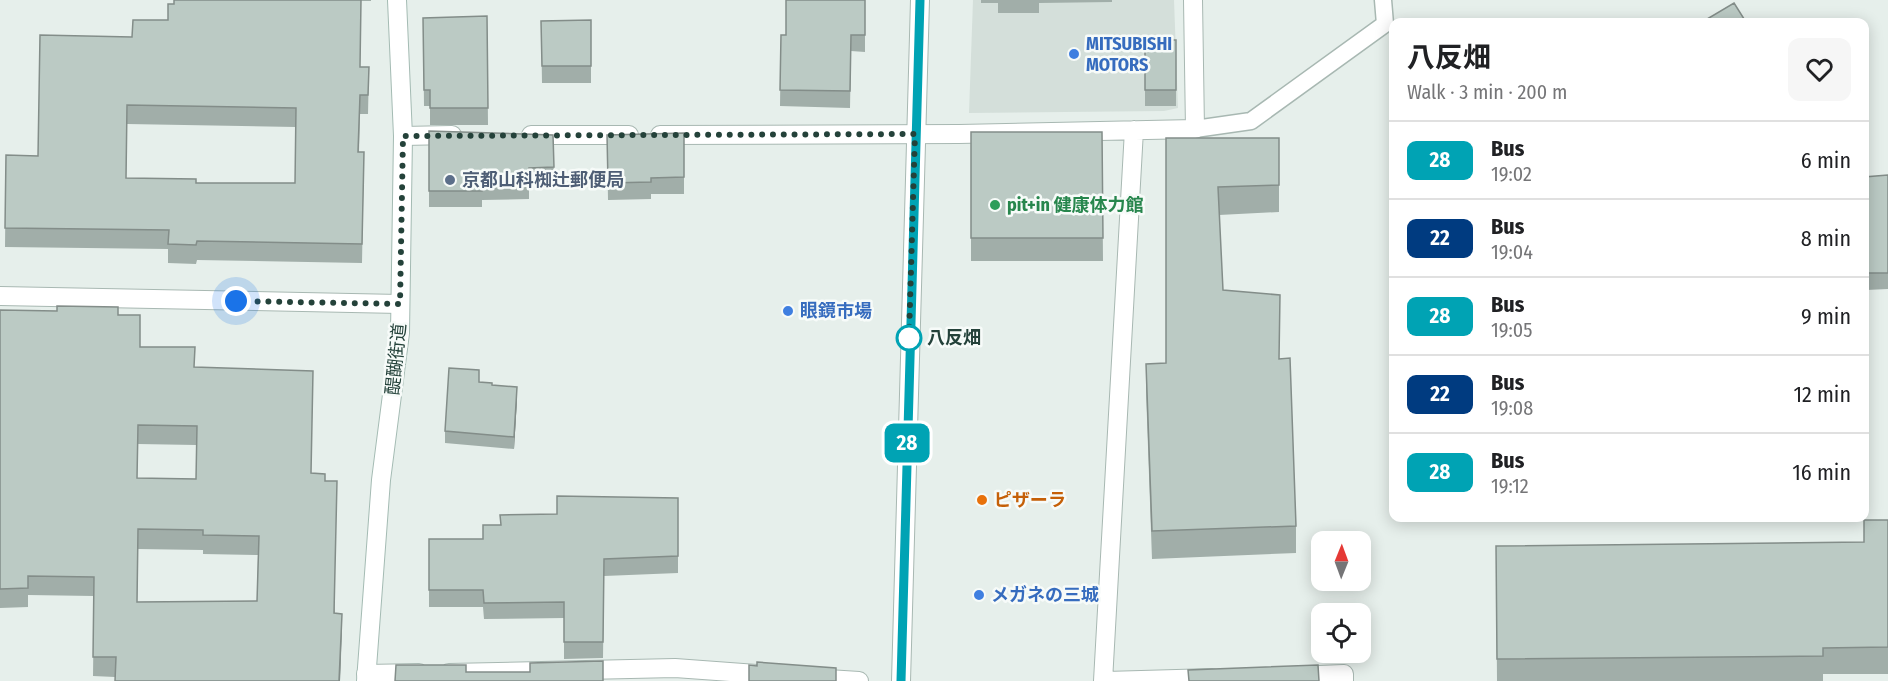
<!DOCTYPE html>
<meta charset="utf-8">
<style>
:root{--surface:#fff;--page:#f6f6f6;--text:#202124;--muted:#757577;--line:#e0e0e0}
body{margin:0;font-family:"Fira Sans Condensed","Noto Sans JP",sans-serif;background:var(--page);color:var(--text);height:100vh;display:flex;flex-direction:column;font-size:22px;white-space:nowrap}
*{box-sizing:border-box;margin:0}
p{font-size:20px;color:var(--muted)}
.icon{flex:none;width:33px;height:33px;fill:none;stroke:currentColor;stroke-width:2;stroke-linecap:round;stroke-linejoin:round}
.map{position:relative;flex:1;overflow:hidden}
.side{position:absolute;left:1389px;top:18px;width:480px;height:504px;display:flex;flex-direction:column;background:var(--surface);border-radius:12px;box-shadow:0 3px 15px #0003}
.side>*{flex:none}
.badge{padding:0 12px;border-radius:9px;font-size:21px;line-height:39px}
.needle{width:39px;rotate:1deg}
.buttons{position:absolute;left:1311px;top:531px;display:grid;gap:12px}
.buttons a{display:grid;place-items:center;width:60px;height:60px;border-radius:12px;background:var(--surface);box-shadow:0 3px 15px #0003;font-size:30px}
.you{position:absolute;width:30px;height:30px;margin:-15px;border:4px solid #fff;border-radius:50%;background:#1a73e8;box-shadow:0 0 0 9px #1a73e833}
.map>.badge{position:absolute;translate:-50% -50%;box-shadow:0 0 0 3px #fff}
.round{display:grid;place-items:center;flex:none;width:63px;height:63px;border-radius:12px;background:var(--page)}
.summary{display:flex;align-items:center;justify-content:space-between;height:102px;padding:0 18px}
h1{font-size:28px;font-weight:700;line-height:45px}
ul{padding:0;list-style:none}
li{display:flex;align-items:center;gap:18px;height:78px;padding:0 18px;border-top:2px solid var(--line)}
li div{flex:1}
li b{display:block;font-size:22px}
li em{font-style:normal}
li .badge{min-width:66px;font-weight:700;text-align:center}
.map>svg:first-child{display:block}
.built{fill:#d4dfda}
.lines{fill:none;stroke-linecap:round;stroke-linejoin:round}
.service-casing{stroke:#a8b8b2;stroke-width:19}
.minor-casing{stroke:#a8b8b2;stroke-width:20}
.tertiary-casing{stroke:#a8b8b2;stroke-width:20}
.secondary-casing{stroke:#a4bbb3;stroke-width:20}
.service{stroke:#fff;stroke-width:16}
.minor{stroke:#fff;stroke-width:18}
.tertiary{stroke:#fff;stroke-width:18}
.secondary{stroke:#fff;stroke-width:18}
.wall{fill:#a1aea9;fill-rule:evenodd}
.shaded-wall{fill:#838d89}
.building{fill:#bbcac4;stroke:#838d89;stroke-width:1.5;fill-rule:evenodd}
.line-casing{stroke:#fff;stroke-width:14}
.line{stroke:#00a3b4;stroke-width:9}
.walk{stroke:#24423a;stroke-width:6;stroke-dasharray:0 10.8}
.shop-dot{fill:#3f7fe0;stroke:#f7fbf9;stroke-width:2}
.service-dot{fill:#5c6f8a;stroke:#f7fbf9;stroke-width:2}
.leisure-dot{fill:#2e9e5b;stroke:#f7fbf9;stroke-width:2}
.stop-dot{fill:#fff;stroke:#00a3b4;stroke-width:3}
.food-dot{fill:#e8710a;stroke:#f7fbf9;stroke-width:2}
.labels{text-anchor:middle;stroke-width:5;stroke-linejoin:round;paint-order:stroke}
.shop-label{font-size:18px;font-weight:bold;fill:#366cbe;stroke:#f7fbf9;text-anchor:start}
.service-label{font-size:18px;font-weight:bold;fill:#4e5e75;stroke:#f7fbf9;text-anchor:start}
.leisure-label{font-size:18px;font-weight:bold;fill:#27864d;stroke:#f7fbf9;text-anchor:start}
.stop-label{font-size:18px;font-weight:bold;fill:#24423a;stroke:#f7fbf9;text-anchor:start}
.street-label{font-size:18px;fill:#24423a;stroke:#f7fbf9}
.food-label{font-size:18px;font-weight:bold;fill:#c56008;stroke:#f7fbf9;text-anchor:start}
</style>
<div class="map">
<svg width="1888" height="681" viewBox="0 0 1888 681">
<rect width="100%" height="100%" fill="#e6efeb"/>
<path class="built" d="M 973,0 L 1174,0 L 1178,108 L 1164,111 L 969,113 Z"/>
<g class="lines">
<g class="service-casing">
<path id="service" d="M 1195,129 L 1251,121 L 1385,24 L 1383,0"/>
</g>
<g class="minor-casing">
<path id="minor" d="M 531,135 L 629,135
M 660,135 L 959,134 L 1195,129 L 1193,0
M 403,136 L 452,135
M 0,296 L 400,304
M 449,673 L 675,668 L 772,675
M 366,674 L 419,673
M 1294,676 L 1344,674 L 1344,681
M 812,678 L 859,681
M 1103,681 L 1134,130
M 1106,681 L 1212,678"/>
</g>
<g class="tertiary-casing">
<path id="tertiary" d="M 901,681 L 920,0"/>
</g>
<g class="secondary-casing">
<path id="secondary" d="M 366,681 L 381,480 L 400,333 L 403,136 L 397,0"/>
</g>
<use href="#service" class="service"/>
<use href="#minor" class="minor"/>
<use href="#tertiary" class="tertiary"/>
<use href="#secondary" class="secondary"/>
</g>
<path class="wall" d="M 174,0 L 371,0 L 371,1 L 361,1 L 360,67 L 369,67 L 368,114 L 360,114 L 359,152 L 364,152 L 362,263 L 197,260 L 196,264 L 168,263 L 168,249 L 5,247 L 6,155 L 38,156 L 132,37 L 168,20 L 174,4 ZM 127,124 L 296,127 L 295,183 L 196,183 L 126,178 Z
M 865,0 L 865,52 L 851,51 L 850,108 L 780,106 L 781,35 L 786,35 Z
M 981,0 L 1112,0 L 1112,2 L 1039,3 L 1039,13 L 998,13 L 998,3 L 981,3 Z
M 487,16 L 488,125 L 430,125 L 430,106 L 424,106 L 423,18 Z
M 591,20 L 591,83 L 542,83 L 541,21 Z
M 1145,40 L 1176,40 L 1176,106 L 1145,106 Z
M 429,131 L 553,135 L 554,183 L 529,184 L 529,199 L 482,200 L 482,207 L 429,207 Z
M 971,132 L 1102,132 L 1103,261 L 971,261 Z
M 684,133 L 684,194 L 651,194 L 651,199 L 608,200 L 607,135 Z
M 1166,138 L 1279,138 L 1279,212 L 1219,215 L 1223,290 L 1279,359 L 1296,526 L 1296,553 L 1152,559 L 1146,391 L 1146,364 L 1166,363 Z
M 1888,175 L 1888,289 L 1866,290 L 1864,237 L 1864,177 Z
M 0,310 L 118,315 L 140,347 L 195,367 L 311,473 L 325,481 L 335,613 L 342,633 L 340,681 L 115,681 L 115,677 L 93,676 L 94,596 L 28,595 L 28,607 L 0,608 ZM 138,444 L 196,445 L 196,479 L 137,478 ZM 138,549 L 203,550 L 203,554 L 258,555 L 257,601 L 137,602 Z
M 479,382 L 492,385 L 517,399 L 514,449 L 445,443 L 445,431 Z
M 678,498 L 678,573 L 604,576 L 603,658 L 564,659 L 564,618 L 484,619 L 483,607 L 429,607 L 429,539 L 483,539 L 500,525 L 557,514 Z
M 1864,520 L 1888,520 L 1888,674 L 1823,674 L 1823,681 L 1497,681 L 1496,546 L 1864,542 Z"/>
<path class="shaded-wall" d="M 517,387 L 517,399 L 514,449 L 514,437 Z
M 342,614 L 340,681 L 339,681 Z"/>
<path class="building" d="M 174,0 L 361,0 L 360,67 L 369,67 L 368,95 L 360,95 L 358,152 L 364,152 L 362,244 L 197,241 L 196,245 L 168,244 L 169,230 L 5,228 L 6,155 L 38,156 L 40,35 L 132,37 L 133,20 L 168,20 L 168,4 L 174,4 ZM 127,105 L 296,108 L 295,183 L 196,183 L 196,179 L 126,178 Z
M 786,0 L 865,0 L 865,35 L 851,35 L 850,91 L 780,90 L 781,35 L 786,35 Z
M 1734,3 L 1746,22 L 1702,22 Z
M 487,16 L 488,108 L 430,108 L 430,90 L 424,90 L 423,18 Z
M 591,20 L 591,66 L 542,66 L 541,21 Z
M 1145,40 L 1176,40 L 1176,90 L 1145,90 Z
M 429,131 L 553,135 L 554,167 L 529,168 L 529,183 L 482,184 L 482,191 L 429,191 Z
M 971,132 L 1102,132 L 1103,238 L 971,238 Z
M 684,133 L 684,177 L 651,178 L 651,182 L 608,183 L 607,135 Z
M 1166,138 L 1279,138 L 1279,185 L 1218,187 L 1223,290 L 1280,295 L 1279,359 L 1290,358 L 1296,526 L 1152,531 L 1146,364 L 1166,363 Z
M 1888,175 L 1888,273 L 1866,273 L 1864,220 L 1864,177 Z
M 57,306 L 118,307 L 118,315 L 140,315 L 140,347 L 195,347 L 194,367 L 313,371 L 311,473 L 325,474 L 325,481 L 337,481 L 334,613 L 342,614 L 339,681 L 115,681 L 116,657 L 93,657 L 94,577 L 28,576 L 28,588 L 0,589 L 0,310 L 57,311 ZM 138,425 L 197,426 L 196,479 L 137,478 ZM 138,529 L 203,530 L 203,535 L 259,536 L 257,601 L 137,602 Z
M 449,368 L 479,370 L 479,382 L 492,383 L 492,385 L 517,387 L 514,437 L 445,431 Z
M 557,496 L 678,498 L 678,556 L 604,559 L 603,642 L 564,642 L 564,602 L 484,603 L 483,590 L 429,590 L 429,539 L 483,539 L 483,525 L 501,525 L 500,515 L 557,514 Z
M 1864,520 L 1888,520 L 1888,647 L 1823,648 L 1823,656 L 1497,659 L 1496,546 L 1864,542 Z
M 603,661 L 603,681 L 395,681 L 396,665 L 466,665 L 466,672 L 530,672 L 530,663 Z
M 757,662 L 836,668 L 836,681 L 749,681 L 749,665 L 757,666 Z
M 1318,665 L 1319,681 L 1189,681 L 1188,670 Z"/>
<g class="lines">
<g class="line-casing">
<path id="line" d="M 901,681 L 920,0"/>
</g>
<use href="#line" class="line"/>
<path class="walk" d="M 236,301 L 400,304 L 403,136 L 915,134 L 909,338"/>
</g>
<g class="shop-dot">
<circle cx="1074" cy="54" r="6"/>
<circle cx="788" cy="311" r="6"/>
<circle cx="979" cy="595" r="6"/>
</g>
<circle class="service-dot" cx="450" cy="180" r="6"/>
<circle class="leisure-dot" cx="995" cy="205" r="6"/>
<circle class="stop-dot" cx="909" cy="338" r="12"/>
<circle class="food-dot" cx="982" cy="500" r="6"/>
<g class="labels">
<g class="shop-label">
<text x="1086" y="50">MITSUBISHI<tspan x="1086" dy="21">MOTORS</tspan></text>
<text x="800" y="317">眼鏡市場</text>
<text x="991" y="601">メガネの三城</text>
</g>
<g class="service-label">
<text x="462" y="186">京都山科椥辻郵便局</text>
</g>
<g class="leisure-label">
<text x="1007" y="211">pit+in 健康体力館</text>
</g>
<g class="stop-label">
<text x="927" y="344">八反畑</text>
</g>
<g class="street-label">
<text transform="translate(396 359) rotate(-84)" y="6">醍醐街道</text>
</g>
<g class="food-label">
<text x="994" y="506">ピザーラ</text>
</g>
</g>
</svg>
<div class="buttons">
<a><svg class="needle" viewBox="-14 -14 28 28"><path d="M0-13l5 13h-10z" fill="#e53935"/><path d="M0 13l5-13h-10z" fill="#757577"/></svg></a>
<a><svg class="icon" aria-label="locate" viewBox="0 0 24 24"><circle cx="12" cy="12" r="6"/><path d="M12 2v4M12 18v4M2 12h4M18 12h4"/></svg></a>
</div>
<div class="you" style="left:236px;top:301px"></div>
<b class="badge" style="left:907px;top:443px;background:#00a3b4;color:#fff">28</b>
<section class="side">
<div class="summary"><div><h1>八反畑</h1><p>Walk · 3 min · 200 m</p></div><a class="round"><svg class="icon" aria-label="heart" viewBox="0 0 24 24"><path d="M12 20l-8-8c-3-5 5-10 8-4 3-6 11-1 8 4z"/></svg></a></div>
<ul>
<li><span class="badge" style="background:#00a3b4;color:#fff">28</span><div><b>Bus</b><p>19:02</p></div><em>6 min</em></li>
<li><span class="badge" style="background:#003b80;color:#fff">22</span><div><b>Bus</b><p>19:04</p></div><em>8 min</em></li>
<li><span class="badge" style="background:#00a3b4;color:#fff">28</span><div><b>Bus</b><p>19:05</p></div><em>9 min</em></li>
<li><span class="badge" style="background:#003b80;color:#fff">22</span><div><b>Bus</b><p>19:08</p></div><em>12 min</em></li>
<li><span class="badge" style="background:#00a3b4;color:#fff">28</span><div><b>Bus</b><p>19:12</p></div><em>16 min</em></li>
</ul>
</section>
</div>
